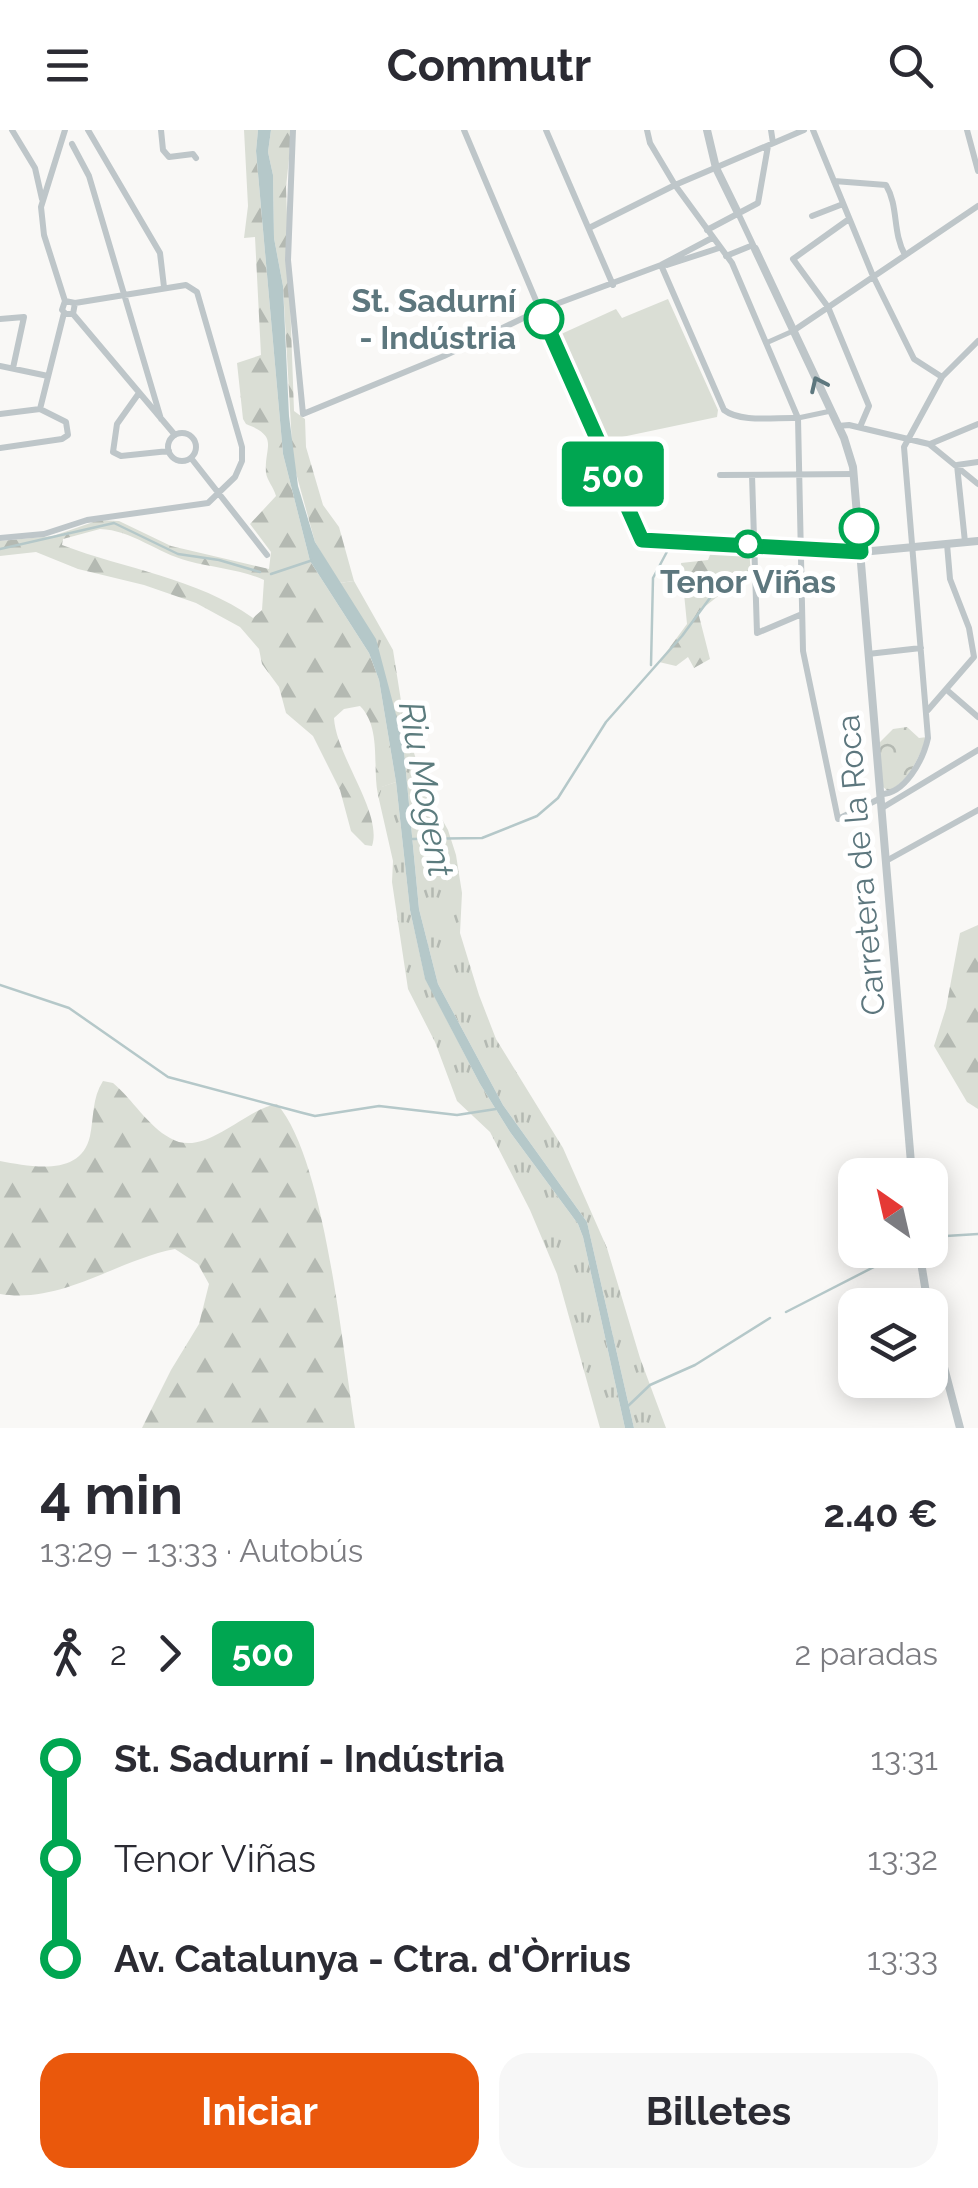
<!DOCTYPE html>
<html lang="es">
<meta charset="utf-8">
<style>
:root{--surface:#fff;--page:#f7f7f7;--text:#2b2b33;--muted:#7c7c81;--accent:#ea580c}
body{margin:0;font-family:Raleway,sans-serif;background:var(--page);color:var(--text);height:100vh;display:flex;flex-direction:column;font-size:38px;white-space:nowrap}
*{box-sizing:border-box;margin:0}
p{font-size:32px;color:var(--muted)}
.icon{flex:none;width:55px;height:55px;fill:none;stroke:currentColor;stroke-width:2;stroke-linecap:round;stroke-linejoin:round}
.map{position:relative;height:1298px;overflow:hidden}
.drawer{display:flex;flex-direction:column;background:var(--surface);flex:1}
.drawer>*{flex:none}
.badge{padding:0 20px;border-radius:8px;font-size:35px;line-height:65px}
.needle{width:65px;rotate:326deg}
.buttons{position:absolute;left:838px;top:1028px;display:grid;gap:20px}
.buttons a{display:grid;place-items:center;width:110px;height:110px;border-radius:20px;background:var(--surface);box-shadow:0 5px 25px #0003;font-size:50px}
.map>.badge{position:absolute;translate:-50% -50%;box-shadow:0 0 0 5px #fff}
.legs{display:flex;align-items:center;gap:15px;height:110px;padding:0 40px;font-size:32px}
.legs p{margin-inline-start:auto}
.head{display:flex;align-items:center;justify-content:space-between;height:170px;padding:0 40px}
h1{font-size:55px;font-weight:700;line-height:75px}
.button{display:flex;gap:20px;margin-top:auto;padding:20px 40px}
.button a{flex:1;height:115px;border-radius:30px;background:var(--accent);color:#fff;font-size:40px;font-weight:700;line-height:115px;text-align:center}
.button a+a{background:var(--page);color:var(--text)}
ul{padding:0 40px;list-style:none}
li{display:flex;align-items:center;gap:35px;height:100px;font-size:38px}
li i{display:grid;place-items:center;width:15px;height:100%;margin:0 12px;background:currentColor}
li i::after{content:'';width:25px;height:25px;margin:-12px;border:8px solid;border-radius:50%;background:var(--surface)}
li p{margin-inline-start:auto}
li:first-child i{background:linear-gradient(#0000 50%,currentColor 0)}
li:last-child i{background:linear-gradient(currentColor 50%,#0000 0)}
header{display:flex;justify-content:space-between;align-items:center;height:130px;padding:0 40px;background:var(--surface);font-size:45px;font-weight:700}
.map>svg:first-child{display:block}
.grass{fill:url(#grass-tufts)}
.forest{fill:url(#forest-firs);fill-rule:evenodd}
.park{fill:url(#park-crowns)}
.garden{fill:#daded5}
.water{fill:#b5c8c9}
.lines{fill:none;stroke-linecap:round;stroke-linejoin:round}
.stream{stroke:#b5c8c9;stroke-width:2.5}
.pedestrian{stroke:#bec6c9;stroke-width:5}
.minor{stroke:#bec6c9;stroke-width:6}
.tertiary{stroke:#bec6c9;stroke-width:8}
.oneway{stroke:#5d777e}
.line-1-casing{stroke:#fff;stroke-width:22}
.line-1{stroke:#00a651;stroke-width:15}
.stop-1-dot{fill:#fff;stroke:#00a651;stroke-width:5}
.labels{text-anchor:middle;stroke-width:10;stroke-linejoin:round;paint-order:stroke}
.stop-label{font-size:32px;font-weight:bold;fill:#5d777e;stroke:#fff;text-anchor:end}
.street-label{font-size:32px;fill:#5d777e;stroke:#fff}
.water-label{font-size:35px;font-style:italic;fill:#5c7c7e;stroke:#fff}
</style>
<header><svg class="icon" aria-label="menu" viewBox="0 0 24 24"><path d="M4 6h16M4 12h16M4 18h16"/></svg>Commutr<svg class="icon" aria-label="search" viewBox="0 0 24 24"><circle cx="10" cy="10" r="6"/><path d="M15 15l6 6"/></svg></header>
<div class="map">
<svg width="978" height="1298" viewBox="0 0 978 1298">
<defs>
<pattern id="grass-tufts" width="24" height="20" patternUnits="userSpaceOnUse" patternTransform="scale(2.5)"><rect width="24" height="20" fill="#daded5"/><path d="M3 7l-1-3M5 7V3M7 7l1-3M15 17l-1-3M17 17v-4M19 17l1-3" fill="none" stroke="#b4b9b2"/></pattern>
<pattern id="forest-firs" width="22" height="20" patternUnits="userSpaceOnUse" patternTransform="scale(2.5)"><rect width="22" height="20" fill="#daded5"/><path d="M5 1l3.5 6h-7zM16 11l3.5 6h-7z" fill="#b4b9b2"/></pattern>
<pattern id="park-crowns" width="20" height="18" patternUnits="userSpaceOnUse" patternTransform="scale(2.5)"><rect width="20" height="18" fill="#daded5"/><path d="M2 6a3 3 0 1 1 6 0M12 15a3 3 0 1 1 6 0" fill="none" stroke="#b4b9b2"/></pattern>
</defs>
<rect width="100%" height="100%" fill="#f9f8f6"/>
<path class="grass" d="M 354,451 L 393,520 L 404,590 L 425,659 L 448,700 L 456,725 L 462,763 L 460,803 L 479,865 L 496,909 L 563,1018 L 607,1118 L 640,1228 L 666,1298 L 634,1298 L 587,1092 L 503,975 L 438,854 L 419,779 L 403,611 L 386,553 L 339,453 Z
M 396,652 L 410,780 L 425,848 L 480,954 L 510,1002 L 578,1094 L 583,1107 L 625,1298 L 600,1298 L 557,1144 L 530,1080 L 490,1002 L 457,971 L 435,912 L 408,859 L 392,752 L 393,731 L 378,665 L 381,657 Z"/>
<path class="forest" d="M 244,0 L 258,0 L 256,21 L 283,324 L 310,431 L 369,523 L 379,550 L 396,652 L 382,657 L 378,665 C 372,638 382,598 360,576 L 344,579 L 334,588 C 336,626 383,683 372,716 L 365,715 L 351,701 L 340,660 L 313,606 L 286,583 L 279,557 L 262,534 L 259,519 L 240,497 L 196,473 L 144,455 L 78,439 L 36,422 L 0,426 L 0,411 L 53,406 L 99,390 L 119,391 L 171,416 L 269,439 L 271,422 L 250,394 L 276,366 C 274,358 267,350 266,343 C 264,316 280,307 246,294 L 243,289 L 237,233 L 261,225 L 255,107 L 244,108 L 248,76 ZM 100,399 C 132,400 157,423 188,431 C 214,438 239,439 264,450 L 262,480 L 253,488 C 197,448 125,439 62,415 L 63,409 Z
M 271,0 L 292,0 L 286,57 L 294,281 L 305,289 L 306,317 L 323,375 L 339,397 L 354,451 L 339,453 L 315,412 L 293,332 L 283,156 L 274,108 L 273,45 L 268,22 Z
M 713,417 L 749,418 L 751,445 L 741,448 L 698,482 L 710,529 L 694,538 L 688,527 L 676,536 L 659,532 L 687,494 L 681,433 L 708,430 Z
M 978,795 L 978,979 L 967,972 L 934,916 L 946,878 L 960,803 Z
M 103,951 L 113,953 C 133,970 148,996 170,1008 C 204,1029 244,979 277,974 C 325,1028 343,1223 355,1298 L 142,1298 L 171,1240 L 199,1194 L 209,1154 L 198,1134 L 175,1119 C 117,1130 63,1174 0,1164 L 0,1031 C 32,1037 81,1047 90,1006 C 94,987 92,968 103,951 Z"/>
<path class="park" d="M 907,597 L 919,608 L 927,607 C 918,628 910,651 888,661 L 883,657 L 879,613 L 893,599 Z"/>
<path class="garden" d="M 668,169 L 718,280 L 717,287 L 603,311 L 559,205 L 616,179 L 622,188 Z"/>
<path class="water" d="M 258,0 L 271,0 L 268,22 L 273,45 L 274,108 L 283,156 L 289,286 L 298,356 L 315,412 L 376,509 L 403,611 L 419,779 L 438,854 L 503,975 L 587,1092 L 634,1298 L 625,1298 L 583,1107 L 578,1094 L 510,1002 L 480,954 L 425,849 L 410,780 L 396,652 L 379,550 L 369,523 L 310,431 L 283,324 L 256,21 Z"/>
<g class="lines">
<path class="stream" d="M 0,419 L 114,393 L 178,424 L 219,430 L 260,442
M 271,444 L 313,430
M 651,535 L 653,448 L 670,416
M 411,709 L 482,708 L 537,686 L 558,668 L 606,592 L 682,506 L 718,457 L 745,443
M 0,855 L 69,878 L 168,947 L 303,983 L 315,986 L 379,976 L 457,985 L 496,979
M 930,1112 L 946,1106 L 978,1104
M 786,1182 L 907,1120
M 628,1276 L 650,1255 L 695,1235 L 770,1188"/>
<path class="pedestrian" d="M 766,213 L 793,201
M 798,288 L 831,281"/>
<path class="minor" d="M 12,0 L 35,38 L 42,69
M 65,0 L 41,77 L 44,105 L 65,171 L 62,180 L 66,184 L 73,184 L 75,173 L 65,171
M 88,0 L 160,123 L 164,157
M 161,0 L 163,20 L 169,27 L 193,24 L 196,28
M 293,0 L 288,130 L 303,284 L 444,226 L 540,180 L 661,135 L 712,108
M 464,0 L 540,180 L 642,410 L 861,422
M 546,0 L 613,155
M 647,0 L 650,13 L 675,55 L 732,133 L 798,288 L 803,521 L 838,689 L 881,668
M 771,0 L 773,13
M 813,0 L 873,146 L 914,229 L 942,247
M 967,0 L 978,41
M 72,14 L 89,46 L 161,289
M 834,51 L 886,55 C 899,77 892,102 905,125
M 738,83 L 755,119
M 812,86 L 843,74
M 849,89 L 793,129 L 828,177 L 869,276 L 860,297
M 589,98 L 675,55 L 804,0
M 707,100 L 758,73 L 768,16
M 726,126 L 753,115
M 661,135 L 724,280 C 741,293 776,287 798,288
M 667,135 L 719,118
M 73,184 L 175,305
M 0,189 L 24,187 L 13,238
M 793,201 L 978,76
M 0,236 L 48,246
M 139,263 L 117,294 L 113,322 L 121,326 L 169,321
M 40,279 L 64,183
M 0,284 L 40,279
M 838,296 L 849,295 L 929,314 L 978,354
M168 317a14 14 0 1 1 28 0a14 14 0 1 1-28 0Z
M 930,314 L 978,294
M 0,318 L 62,309 L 68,305 L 66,292 L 40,279
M 191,328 L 267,425
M 720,345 L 854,344
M 752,345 L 757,503 L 802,484
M 0,408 L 44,404 L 87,390 L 208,373 L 235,347 L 242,331 L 242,317 L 197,162 L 186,155 L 75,173
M 965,412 L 957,335 L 978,332
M 868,524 L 921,518
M 948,561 L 978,587
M 928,580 L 974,527 L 969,498 L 950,449 L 947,414
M 881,664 C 905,664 923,630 928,608 L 904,317 L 942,247 L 978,211
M 882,678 L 978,620
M 886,731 L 978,680"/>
<path class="tertiary" d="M 707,0 L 716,38 L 738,83
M 755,119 L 844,308 L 853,337 L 912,1045
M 861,422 L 978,411
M 919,1120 L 928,1175
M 930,1184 L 960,1298"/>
</g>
<defs><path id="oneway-chevron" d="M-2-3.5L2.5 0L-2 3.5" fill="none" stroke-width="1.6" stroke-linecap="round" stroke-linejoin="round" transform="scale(2.5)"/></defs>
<use class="oneway" href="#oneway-chevron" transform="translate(818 254) rotate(-115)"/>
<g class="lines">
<g class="line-1-casing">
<path id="line-1" d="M 544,189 L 642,410 L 861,422 L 859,398"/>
</g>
<use href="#line-1" class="line-1"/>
</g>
<g class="stop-1-dot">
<circle cx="544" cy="189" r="18"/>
<circle cx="859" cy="398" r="18"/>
<circle cx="748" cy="414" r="12"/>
</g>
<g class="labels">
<g class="stop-label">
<text x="516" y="182">St. Sadurní<tspan x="516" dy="37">- Indústria</tspan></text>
<text x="748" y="463" text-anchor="middle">Tenor Viñas</text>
</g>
<g class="street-label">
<text transform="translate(861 735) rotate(-95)" y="11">Carretera de la Roca</text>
</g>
<g class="water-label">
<text transform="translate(426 659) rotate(80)" y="12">Riu Mogent</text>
</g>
</g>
</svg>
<div class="buttons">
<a><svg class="needle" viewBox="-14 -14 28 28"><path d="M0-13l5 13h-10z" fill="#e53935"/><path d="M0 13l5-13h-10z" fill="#7c7c81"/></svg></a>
<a><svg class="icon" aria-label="layers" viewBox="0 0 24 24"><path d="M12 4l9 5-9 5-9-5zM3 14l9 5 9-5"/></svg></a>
</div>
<b class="badge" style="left:613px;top:344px;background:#00a651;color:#fff">500</b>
</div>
<section class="drawer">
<div class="head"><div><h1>4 min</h1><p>13:29 – 13:33 · Autobús</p></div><b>2.40 €</b></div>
<div class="legs"><svg class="icon" aria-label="walk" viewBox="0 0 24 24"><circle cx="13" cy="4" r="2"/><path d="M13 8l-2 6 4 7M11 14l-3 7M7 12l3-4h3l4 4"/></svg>2<svg class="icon" aria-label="forward" viewBox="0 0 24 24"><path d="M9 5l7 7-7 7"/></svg><b class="badge" style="background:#00a651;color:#fff">500</b><p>2 paradas</p></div>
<ul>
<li><i style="color:#00a651"></i><b>St. Sadurní - Indústria</b><p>13:31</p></li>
<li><i style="color:#00a651"></i><span>Tenor Viñas</span><p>13:32</p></li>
<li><i style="color:#00a651"></i><b>Av. Catalunya - Ctra. d'Òrrius</b><p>13:33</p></li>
</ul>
<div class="button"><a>Iniciar</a><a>Billetes</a></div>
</section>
